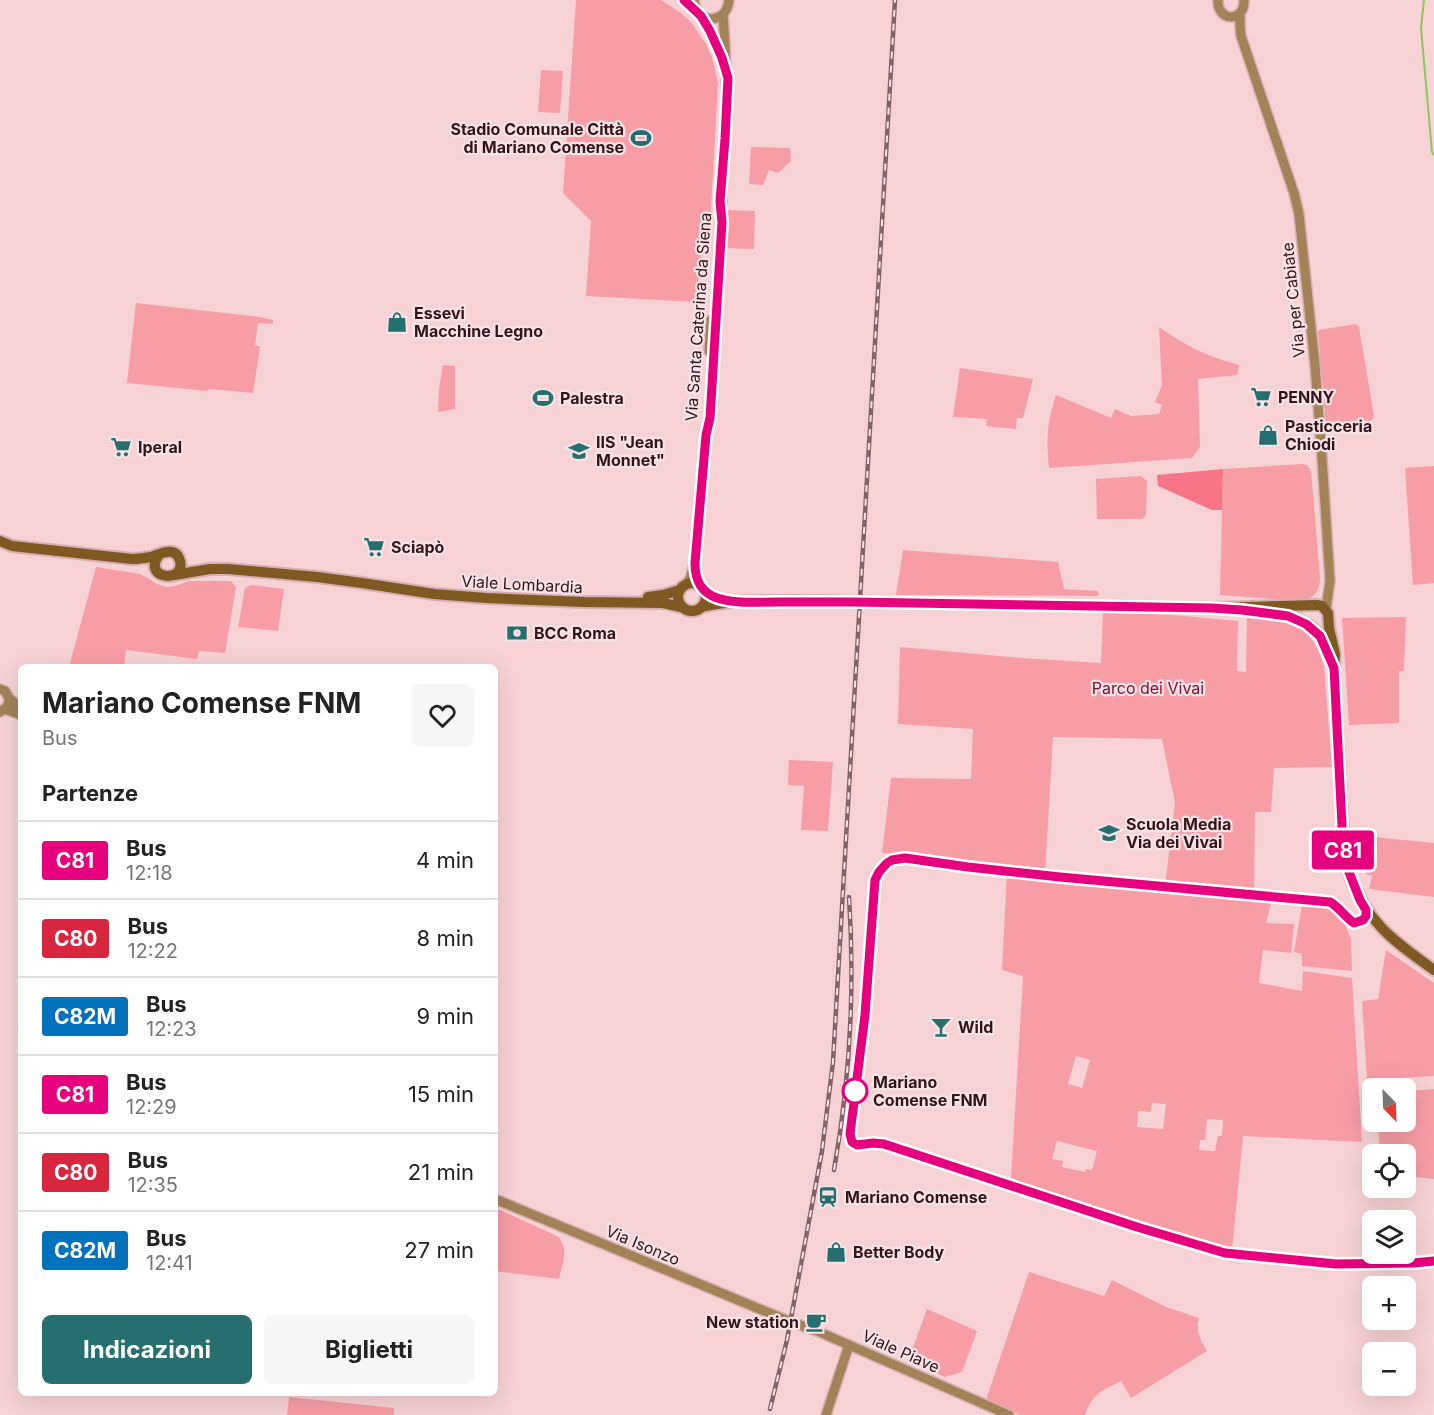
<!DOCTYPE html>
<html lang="it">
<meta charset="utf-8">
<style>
:root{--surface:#fff;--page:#f6f6f6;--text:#222;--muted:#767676;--line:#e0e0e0;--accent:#25706e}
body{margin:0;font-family:Inter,sans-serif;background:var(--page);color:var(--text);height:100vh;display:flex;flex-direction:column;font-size:22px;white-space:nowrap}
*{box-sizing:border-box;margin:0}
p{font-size:20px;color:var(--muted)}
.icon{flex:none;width:33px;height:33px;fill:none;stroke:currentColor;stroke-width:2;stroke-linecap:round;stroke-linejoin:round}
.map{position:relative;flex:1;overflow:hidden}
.panel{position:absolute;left:18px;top:664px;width:480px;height:732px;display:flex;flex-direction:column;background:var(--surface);border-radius:9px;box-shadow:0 6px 24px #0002}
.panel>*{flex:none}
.badge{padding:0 12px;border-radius:4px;font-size:21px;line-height:39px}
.needle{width:39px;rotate:157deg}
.tools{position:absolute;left:1362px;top:1078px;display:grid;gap:12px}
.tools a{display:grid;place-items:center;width:54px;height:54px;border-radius:9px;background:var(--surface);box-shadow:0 6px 24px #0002;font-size:30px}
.map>.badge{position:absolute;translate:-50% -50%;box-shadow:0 0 0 3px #fff}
h2{padding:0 24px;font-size:22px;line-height:54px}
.round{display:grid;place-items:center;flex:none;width:63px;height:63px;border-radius:9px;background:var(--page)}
.overview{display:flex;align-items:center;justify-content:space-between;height:102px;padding:0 24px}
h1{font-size:28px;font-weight:700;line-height:45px}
.action{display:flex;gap:12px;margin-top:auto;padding:12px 24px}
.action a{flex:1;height:69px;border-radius:9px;background:var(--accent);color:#fff;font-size:24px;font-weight:700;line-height:69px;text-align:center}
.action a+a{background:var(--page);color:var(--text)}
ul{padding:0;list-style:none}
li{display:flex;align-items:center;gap:18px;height:78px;padding:0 24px;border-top:2px solid var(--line)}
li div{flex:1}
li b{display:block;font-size:22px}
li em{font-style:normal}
li .badge{min-width:66px;font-weight:700;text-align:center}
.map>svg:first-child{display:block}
.green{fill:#f79da6;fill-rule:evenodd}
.forest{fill:#f67687}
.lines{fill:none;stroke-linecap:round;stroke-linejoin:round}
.stream{stroke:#88c758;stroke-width:2}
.tertiary-casing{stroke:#d4b0b2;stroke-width:12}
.secondary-casing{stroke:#d4b0b2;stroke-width:14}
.tertiary{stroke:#a38258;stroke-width:9}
.secondary{stroke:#7e5922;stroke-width:10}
.rail-casing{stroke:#856266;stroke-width:4.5}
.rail{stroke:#f8e4e6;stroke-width:2;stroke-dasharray:7;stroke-linecap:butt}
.secondary-bridge-casing{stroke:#d4b0b2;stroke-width:14;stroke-linecap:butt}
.secondary-bridge{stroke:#7e5922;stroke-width:10}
.line-casing{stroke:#fff;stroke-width:14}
.line{stroke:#e6007e;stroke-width:9}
.stop-dot{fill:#fff;stroke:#e6007e;stroke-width:3}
.labels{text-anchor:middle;stroke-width:4.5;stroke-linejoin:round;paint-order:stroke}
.poi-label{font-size:16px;font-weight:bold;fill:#351419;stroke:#f8e4e6;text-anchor:start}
.street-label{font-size:16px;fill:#351419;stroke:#f8e4e6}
.park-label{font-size:16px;fill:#850e2f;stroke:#f8e4e6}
.stop-label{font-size:16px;font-weight:bold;fill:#351419;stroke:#f8e4e6;text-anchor:start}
</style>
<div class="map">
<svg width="1434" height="1415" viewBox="0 0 1434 1415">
<rect width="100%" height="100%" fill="#f7d2d4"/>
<path class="green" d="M 576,0 L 661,0 L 681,13 L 691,22 L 706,44 L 712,57 L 718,83 L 710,227 L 703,227 L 697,302 L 586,296 L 591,221 L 563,193 Z
M 541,70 L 563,71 L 560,113 L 538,112 Z
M 751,147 L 790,148 L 791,161 L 778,173 L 769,170 L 763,185 L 749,184 Z
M 724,210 L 755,211 L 754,249 L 723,248 Z
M 136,303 L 260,317 L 273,320 L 273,324 L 258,323 L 255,345 L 260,347 L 253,393 L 209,389 L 207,391 L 127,383 Z
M 1356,324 L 1359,327 L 1374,416 L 1372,420 L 1367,422 L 1329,428 L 1326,427 L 1318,332 L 1319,330 Z
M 1159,327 C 1188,347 1206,356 1239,365 L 1237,375 L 1198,379 L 1200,447 L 1192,458 L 1049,468 C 1046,439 1047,423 1056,395 L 1111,418 L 1115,409 L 1131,416 L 1159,414 L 1162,405 L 1155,402 L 1162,385 Z
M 443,365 L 455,366 L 455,409 L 438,412 L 439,388 Z
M 960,368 L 1033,379 L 1023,418 L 1017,418 L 1016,429 L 986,426 L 987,419 L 953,417 Z
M 1302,464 L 1307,465 L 1311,471 L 1320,577 C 1320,591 1315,598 1301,601 L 1220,595 L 1223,469 Z
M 1434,466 L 1434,583 L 1413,585 L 1405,468 Z
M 1141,476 L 1147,481 L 1146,515 L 1142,519 L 1097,519 L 1096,479 Z
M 903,550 L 1058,562 L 1064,589 L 1098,591 L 1099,596 L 896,595 Z
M 96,567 L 140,574 L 148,578 L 157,584 L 167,587 L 175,586 L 189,581 L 231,581 L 236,587 L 225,653 L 199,651 L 197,659 L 126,650 L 124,667 L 69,667 Z
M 251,585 L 284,589 L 278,631 L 238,627 L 245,588 Z
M 1103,612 L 1173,615 L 1238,621 L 1237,671 L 1246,672 L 1247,618 C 1288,620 1311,622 1324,666 L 1332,767 L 1274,768 L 1271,812 L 1255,812 L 1254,891 L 1219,891 L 1273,896 L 1266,923 L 1294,924 L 1291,953 L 1263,950 L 1259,983 L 1302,991 L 1303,971 L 1352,978 L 1362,1142 L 1243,1136 L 1232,1251 L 1103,1210 L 1011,1178 L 1023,976 L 1002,970 L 1007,871 L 968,867 L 968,862 L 882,853 L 891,778 L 971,779 L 973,729 L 898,724 L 900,647 L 1022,658 L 1101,663 ZM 1053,737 L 1162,739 L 1175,803 L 1165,886 L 1045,875 ZM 1076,1056 L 1090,1060 L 1082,1088 L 1068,1084 ZM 1152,1103 L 1166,1104 L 1163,1129 L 1137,1127 L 1138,1111 L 1151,1112 ZM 1207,1119 L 1223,1120 L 1222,1136 L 1218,1136 L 1215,1151 L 1199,1150 L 1200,1140 L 1205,1140 ZM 1057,1141 L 1097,1151 L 1092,1170 L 1086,1169 L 1085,1172 L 1062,1167 L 1063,1161 L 1052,1159 Z
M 1406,617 L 1404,671 L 1399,671 L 1399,723 L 1349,725 L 1342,618 Z
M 789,760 L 833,762 L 828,831 L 801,830 L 804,786 L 788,785 Z
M 1374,837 L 1434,843 L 1434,897 L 1369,889 L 1372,876 L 1366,874 L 1367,851 L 1373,851 Z
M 1302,905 L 1328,908 L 1341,915 L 1351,939 L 1352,971 L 1302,966 L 1302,954 L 1294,952 Z
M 1386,950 L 1434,983 L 1434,1076 L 1367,1080 L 1362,1001 L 1378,999 Z
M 1434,1089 L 1434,1179 L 1406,1176 L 1406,1155 L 1380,1155 L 1378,1122 L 1406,1122 L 1406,1091 Z
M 498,1209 L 557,1236 C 570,1247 562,1265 559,1279 L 495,1271 L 495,1233 Z
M 1029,1272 L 1104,1296 L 1112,1280 L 1166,1307 L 1199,1318 C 1195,1330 1201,1341 1207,1351 L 1131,1398 L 1121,1381 C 1100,1392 1094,1392 1085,1415 L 1020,1415 L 985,1403 Z
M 927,1309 L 977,1331 L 962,1372 L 945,1377 L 908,1361 Z
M 289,1397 L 394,1408 L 394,1415 L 287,1415 Z"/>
<path class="forest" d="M 1223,469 L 1222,510 L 1212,510 L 1158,486 L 1157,475 Z"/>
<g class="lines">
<path class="stream" d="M 1424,0 L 1421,28 L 1432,152 L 1434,155"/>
<g class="tertiary-casing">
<path id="tertiary" d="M 694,0 C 696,25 727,25 729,0
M 1218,0 C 1217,22 1245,23 1244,0
M 1240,13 L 1240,26 L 1241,36 L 1294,193 L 1299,214 L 1315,365 L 1322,458 L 1330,581 L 1326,609
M 701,16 L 715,40 L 723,61
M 709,351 L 711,320
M 686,584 L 690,579 L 693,568
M 699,585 L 695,574 L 695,563 L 706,435 L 710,418 L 722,222 C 720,194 724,167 725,139 C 728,96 726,57 723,14
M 0,689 L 5,691 L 9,698 L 21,708
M 5,709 L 21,715
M 0,712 L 8,706 L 9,698
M 495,1199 L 791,1322 L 817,1331 L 1009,1415
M 826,1415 L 849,1345"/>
</g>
<g class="secondary-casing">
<path id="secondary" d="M 0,541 L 12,546 L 132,559 C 138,559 145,558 151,557 C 160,554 176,545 180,561 C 186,584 141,579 159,555
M 174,575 L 210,569 L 228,569 L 317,577 L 362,583 L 434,594 L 486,598 L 584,602 L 663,603 L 681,607
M678 597a14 14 0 1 1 28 0a14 14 0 1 1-28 0Z
M 648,597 L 663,595 L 680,590
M 905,603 L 1217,608
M 702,607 C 736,598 782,602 818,601
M 1211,608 L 1318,605 L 1322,606 L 1328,613 L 1329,628 L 1335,654 L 1334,668 L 1343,832 C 1340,846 1344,861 1349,874 C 1367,923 1394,941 1434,970
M 1259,612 C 1280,614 1304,617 1318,633 C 1325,642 1328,654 1332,664"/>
</g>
<use href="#tertiary" class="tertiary"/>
<use href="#secondary" class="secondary"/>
<g class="rail-casing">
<path id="rail" d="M 834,1170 C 850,1080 855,988 849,897
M 770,1409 L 787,1340 L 822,1151 L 833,1062 L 895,0"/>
</g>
<use href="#rail" class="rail"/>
<g class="secondary-bridge-casing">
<path id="secondary-bridge" d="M 818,601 L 905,603"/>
</g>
<use href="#secondary-bridge" class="secondary-bridge"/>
</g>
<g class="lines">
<g class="line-casing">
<path id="line" d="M 684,0 L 701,16 L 710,31 L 722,58 L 728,78 L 725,139 L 720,201 L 722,222 L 710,418 L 706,435 L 695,563 C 695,579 700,592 717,598 C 736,604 756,602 776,602 C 801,602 827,602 853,602 C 972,604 1092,606 1211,608 L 1242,610 L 1288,616 L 1306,624 L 1320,636 L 1334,668 L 1342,825 L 1341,840 L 1347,867 L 1360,900 L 1366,910 L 1366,916 L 1363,920 L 1354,923 C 1345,917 1339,907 1330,902 L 1060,877 L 968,867 L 905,858 L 892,860 L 887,863 L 879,872 L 875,880 L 865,1015 L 850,1134 L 852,1142 L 857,1145 L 873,1143 L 884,1144 L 1137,1227 L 1225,1253 L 1336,1264 L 1413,1263 L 1434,1261"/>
</g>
<use href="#line" class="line"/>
</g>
<defs>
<g id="stadium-bare" transform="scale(1.62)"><path d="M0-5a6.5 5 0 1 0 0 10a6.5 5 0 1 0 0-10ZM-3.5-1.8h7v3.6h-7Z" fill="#25706e" stroke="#f8e4e6" stroke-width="2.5" paint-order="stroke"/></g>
<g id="shop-bare" transform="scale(1.62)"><path d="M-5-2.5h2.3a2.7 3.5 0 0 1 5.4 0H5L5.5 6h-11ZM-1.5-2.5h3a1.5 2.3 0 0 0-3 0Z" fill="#25706e" stroke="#f8e4e6" stroke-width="2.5" paint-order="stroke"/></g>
<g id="supermarket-bare" transform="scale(1.62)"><path d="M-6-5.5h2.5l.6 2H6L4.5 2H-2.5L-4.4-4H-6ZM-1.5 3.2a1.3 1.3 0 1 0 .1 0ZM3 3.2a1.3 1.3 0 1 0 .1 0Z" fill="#25706e" stroke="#f8e4e6" stroke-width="2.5" paint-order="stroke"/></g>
<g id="school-bare" transform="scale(1.62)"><path d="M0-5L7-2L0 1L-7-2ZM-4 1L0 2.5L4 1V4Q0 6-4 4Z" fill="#25706e" stroke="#f8e4e6" stroke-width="2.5" paint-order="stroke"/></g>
<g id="bank-bare" transform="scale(1.62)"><path d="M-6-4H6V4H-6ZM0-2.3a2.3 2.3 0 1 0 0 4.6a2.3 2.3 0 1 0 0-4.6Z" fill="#25706e" stroke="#f8e4e6" stroke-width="2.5" paint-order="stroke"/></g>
<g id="bar-bare" transform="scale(1.62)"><path d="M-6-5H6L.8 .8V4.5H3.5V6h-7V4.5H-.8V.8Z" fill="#25706e" stroke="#f8e4e6" stroke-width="2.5" paint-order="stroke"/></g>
<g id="station-bare" transform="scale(1.62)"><path d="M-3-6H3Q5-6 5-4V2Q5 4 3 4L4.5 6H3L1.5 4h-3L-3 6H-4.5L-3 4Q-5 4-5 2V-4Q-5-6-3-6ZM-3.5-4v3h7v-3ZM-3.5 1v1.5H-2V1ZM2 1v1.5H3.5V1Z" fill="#25706e" stroke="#f8e4e6" stroke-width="2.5" paint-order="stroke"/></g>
<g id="cafe-bare" transform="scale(1.62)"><path d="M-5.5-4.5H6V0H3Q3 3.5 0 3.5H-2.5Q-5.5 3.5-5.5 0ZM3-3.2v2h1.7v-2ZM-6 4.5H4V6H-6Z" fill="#25706e" stroke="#f8e4e6" stroke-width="2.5" paint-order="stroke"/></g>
</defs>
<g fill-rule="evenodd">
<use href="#stadium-bare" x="641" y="138"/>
<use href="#shop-bare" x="397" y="322"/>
<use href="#supermarket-bare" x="1261" y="397"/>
<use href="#stadium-bare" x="543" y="398"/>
<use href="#shop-bare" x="1268" y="435"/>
<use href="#supermarket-bare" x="121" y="447"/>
<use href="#school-bare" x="579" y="451"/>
<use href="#supermarket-bare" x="374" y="547"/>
<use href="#bank-bare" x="517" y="633"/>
<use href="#school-bare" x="1109" y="833"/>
<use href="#bar-bare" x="941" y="1027"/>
<use href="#station-bare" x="828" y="1197"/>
<use href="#shop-bare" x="836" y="1252"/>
<use href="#cafe-bare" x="816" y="1322"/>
</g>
<circle class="stop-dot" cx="855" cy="1091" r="12"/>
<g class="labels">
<g class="poi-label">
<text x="624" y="135" text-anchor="end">Stadio Comunale Città<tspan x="624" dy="18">di Mariano Comense</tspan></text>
<text x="414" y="319">Essevi<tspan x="414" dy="18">Macchine Legno</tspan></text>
<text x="1278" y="403">PENNY</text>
<text x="560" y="404">Palestra</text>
<text x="1285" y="432">Pasticceria<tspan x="1285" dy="18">Chiodi</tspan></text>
<text x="596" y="448">IIS "Jean<tspan x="596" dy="18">Monnet"</tspan></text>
<text x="138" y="453">Iperal</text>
<text x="391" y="553">Sciapò</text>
<text x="534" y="639">BCC Roma</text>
<text x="1126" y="830">Scuola Media<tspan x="1126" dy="18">Via dei Vivai</tspan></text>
<text x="958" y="1033">Wild</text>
<text x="845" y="1203">Mariano Comense</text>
<text x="853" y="1258">Better Body</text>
<text x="799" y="1328" text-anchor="end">New station</text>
</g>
<g class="street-label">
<text transform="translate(1293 300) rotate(-96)" y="6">Via per Cabiate</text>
<text transform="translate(698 317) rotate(-86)" y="6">Via Santa Caterina da Siena</text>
<text transform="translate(522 584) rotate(3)" y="6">Viale Lombardia</text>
<text transform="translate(643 1245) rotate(23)" y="6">Via Isonzo</text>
<text transform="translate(901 1351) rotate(24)" y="6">Viale Piave</text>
</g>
<g class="park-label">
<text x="1148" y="694">Parco dei Vivai</text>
</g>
<g class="stop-label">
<text x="873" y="1088">Mariano<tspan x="873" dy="18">Comense FNM</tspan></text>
</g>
</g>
</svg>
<div class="tools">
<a><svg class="needle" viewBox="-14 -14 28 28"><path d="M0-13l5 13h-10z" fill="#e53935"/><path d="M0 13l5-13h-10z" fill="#767676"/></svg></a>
<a><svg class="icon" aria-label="locate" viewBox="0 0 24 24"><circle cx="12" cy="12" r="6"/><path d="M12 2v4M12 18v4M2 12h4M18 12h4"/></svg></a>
<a><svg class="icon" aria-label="layers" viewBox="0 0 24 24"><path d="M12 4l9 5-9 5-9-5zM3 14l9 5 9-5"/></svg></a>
<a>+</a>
<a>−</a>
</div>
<b class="badge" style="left:1343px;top:850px;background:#e6007e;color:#fff">C81</b>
<section class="panel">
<div class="overview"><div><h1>Mariano Comense FNM</h1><p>Bus</p></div><a class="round"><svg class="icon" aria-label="heart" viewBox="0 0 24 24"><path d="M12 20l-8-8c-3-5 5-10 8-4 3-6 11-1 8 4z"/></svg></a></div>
<h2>Partenze</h2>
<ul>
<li><span class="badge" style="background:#e6007e;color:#fff">C81</span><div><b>Bus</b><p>12:18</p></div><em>4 min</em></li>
<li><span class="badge" style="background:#d7263d;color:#fff">C80</span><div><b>Bus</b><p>12:22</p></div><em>8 min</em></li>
<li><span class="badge" style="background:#0072bc;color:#fff">C82M</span><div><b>Bus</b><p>12:23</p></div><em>9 min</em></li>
<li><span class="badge" style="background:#e6007e;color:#fff">C81</span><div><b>Bus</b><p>12:29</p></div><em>15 min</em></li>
<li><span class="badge" style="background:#d7263d;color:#fff">C80</span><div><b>Bus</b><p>12:35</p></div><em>21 min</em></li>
<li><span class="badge" style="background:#0072bc;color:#fff">C82M</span><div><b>Bus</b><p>12:41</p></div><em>27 min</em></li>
</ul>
<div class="action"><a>Indicazioni</a><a>Biglietti</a></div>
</section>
</div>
